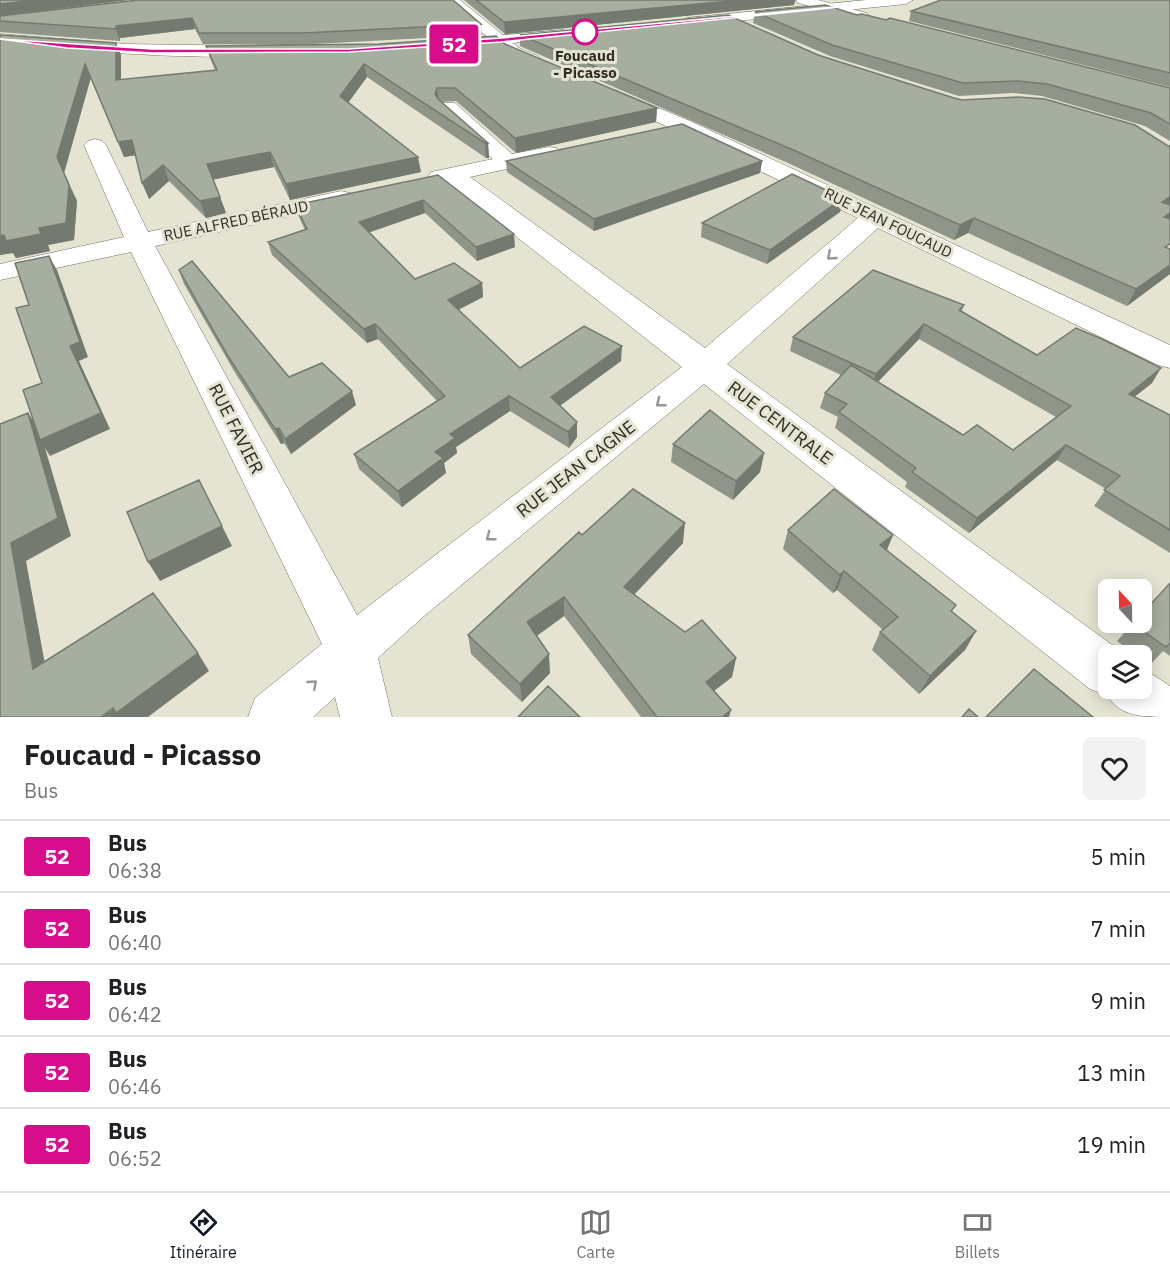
<!DOCTYPE html>
<html lang="fr">
<meta charset="utf-8">
<style>
:root{--surface:#fff;--page:#f2f2f2;--text:#202124;--muted:#757577;--line:#e0e0e0;--accent:#111827}
body{margin:0;font-family:"IBM Plex Sans",sans-serif;background:var(--page);color:var(--text);height:100vh;display:flex;flex-direction:column;font-size:22px;white-space:nowrap}
*{box-sizing:border-box;margin:0}
p{font-size:20px;color:var(--muted)}
.icon{flex:none;width:33px;height:33px;fill:none;stroke:currentColor;stroke-width:2;stroke-linecap:round;stroke-linejoin:round}
.map{position:relative;height:717px;overflow:hidden}
.panel{display:flex;flex-direction:column;background:var(--surface);flex:1}
.panel>*{flex:none}
.badge{padding:0 12px;border-radius:4px;font-size:21px;line-height:39px}
.needle{width:39px;rotate:338deg}
.tools{position:absolute;left:1098px;top:579px;display:grid;gap:12px}
.tools a{display:grid;place-items:center;width:54px;height:54px;border-radius:9px;background:var(--surface);box-shadow:0 3px 15px #0003;font-size:30px}
.map>.badge{position:absolute;translate:-50% -50%;box-shadow:0 0 0 3px #fff}
.round{display:grid;place-items:center;flex:none;width:63px;height:63px;border-radius:9px;background:var(--page)}
.summary{display:flex;align-items:center;justify-content:space-between;height:102px;padding:0 24px}
h1{font-size:28px;font-weight:800;line-height:45px}
ul{padding:0;list-style:none}
li{display:flex;align-items:center;gap:18px;height:72px;padding:0 24px;border-top:2px solid var(--line)}
li div{flex:1}
li b{display:block;font-size:22px}
li em{font-style:normal}
li .badge{min-width:66px;font-weight:700;text-align:center}
.tabs{display:flex;justify-content:space-around;align-items:center;height:84px;border-top:2px solid var(--line);background:var(--surface);font-size:16px;color:var(--muted)}
.tabs a{display:grid;justify-items:center;gap:3px}
.tabs .on{color:var(--accent)}
.map>svg:first-child{display:block}
.lines{fill:none;stroke-linecap:round;stroke-linejoin:round}
.street-casing{stroke:#717060;stroke-width:1}
.secondary-casing{stroke:#717060;stroke-width:1}
.street{fill:#fff;fill-rule:evenodd}
.secondary{fill:#fff;fill-rule:evenodd}
.wall{fill:#8f9689;fill-rule:evenodd}
.shaded-wall{fill:#747a6f}
.building{fill:#a6ae9f;stroke:#747a6f;stroke-width:1.5}
.oneway{stroke:#969693}
.line{fill:#d80d8c;stroke:#fff;stroke-width:1.5}
.stop-dot{fill:#fff;stroke:#d80d8c;stroke-width:3}
.labels{text-anchor:middle;stroke-width:6;stroke-linejoin:round;paint-order:stroke}
.far-stop-label{font-size:15px;font-weight:bold;fill:#2e2e27;stroke:#e5e4d3}
.far-street-label{font-size:15px;fill:#2e2e27;stroke:#e5e4d3}
.street-label{font-size:18px;fill:#2e2e27;stroke:#e5e4d3}
</style>
<div class="map">
<svg width="1170" height="717" viewBox="0 0 1170 717">
<rect width="100%" height="100%" fill="#e5e4d3"/>
<g class="lines">
<g class="street-casing">
<path id="street" d="M 445,0 L 460,0 L 519,48 L 538,56 L 540,59 L 532,64 L 507,54 Z
M 796,0 L 818,0 L 867,13 L 869,16 L 862,20 L 798,3 Z
M 615,90 L 690,121 L 1170,345 L 1170,368 L 1158,365 L 878,228 L 727,364 L 1126,655 L 1108,656 L 1108,688 L 1142,688 L 1142,668 L 1170,686 L 1170,717 C 1144,717 1120,717 1108,696 L 1090,689 L 704,384 L 423,617 L 378,658 L 392,717 L 340,717 L 335,697 L 313,717 L 248,717 L 255,698 L 322,644 L 131,252 L 0,280 L 0,264 L 124,237 L 84,145 L 88,141 L 95,139 L 102,141 L 106,145 L 148,232 L 341,191 L 350,193 L 353,198 L 350,203 L 155,246 L 357,615 L 682,367 L 447,182 L 439,184 L 431,182 L 428,177 L 431,172 L 493,159 L 441,111 L 439,107 L 441,103 L 455,103 L 512,154 L 549,147 L 557,148 L 560,153 L 557,158 L 470,177 L 705,348 L 858,218 L 609,99 L 606,95 L 609,91 Z"/>
</g>
<g class="secondary-casing">
<path id="secondary" d="M 866,0 L 913,0 L 906,4 L 687,26 L 680,22 L 687,18 Z
M 564,30 L 571,34 L 569,37 L 457,49 L 449,44 L 457,39 Z
M 0,34 L 126,44 L 253,46 L 261,51 C 249,66 32,47 0,44 Z"/>
</g>
<use href="#street" class="street"/>
<use href="#secondary" class="secondary"/>
</g>
<path class="wall" d="M 0,0 L 128,0 L 6,15 L 481,24 L 482,35 L 314,44 L 505,44 L 657,108 L 656,122 L 516,153 L 456,101 L 441,102 L 488,143 L 489,158 L 486,158 L 367,77 L 348,102 L 421,172 L 290,200 L 274,167 L 213,179 L 226,213 L 206,218 L 169,181 L 149,199 L 135,155 L 124,157 L 91,77 L 64,173 L 77,201 L 74,240 L 48,245 L 50,251 L 16,258 L 13,253 L 0,255 L 0,35 L 121,55 L 121,80 L 215,70 L 210,58 L 206,46 L 291,45 L 203,44 L 195,29 L 120,38 L 120,41 L 0,32 Z
M 464,0 L 795,0 L 794,5 L 505,34 Z
M 1170,0 L 1170,87 L 909,21 L 911,11 Z
M 755,12 L 857,15 L 1170,88 L 1170,141 L 1145,126 L 1042,96 L 1013,93 L 959,96 L 830,56 L 753,23 Z
M 520,35 L 1170,274 L 1127,306 L 968,233 L 954,240 L 788,163 L 520,46 Z
M 506,161 L 762,161 L 760,173 L 594,231 L 507,172 Z
M 438,175 L 515,247 L 477,261 L 425,213 L 369,232 L 415,279 L 482,283 L 483,297 L 458,310 L 520,368 L 621,361 L 560,406 L 577,437 L 569,448 L 510,411 L 456,447 L 457,453 L 444,463 L 446,473 L 402,507 L 359,469 L 354,454 L 437,401 L 378,339 L 367,343 L 272,255 L 268,242 L 305,230 L 299,217 L 295,205 Z
M 843,198 L 840,212 L 767,264 L 701,237 L 702,223 Z
M 179,270 L 289,377 L 356,405 L 291,454 L 284,443 L 281,444 L 234,371 L 184,284 Z
M 964,305 L 962,311 L 1037,355 L 1152,383 L 1134,397 L 1170,415 L 1170,553 L 1094,506 L 1106,489 L 1057,460 L 969,533 L 905,487 L 907,482 L 835,428 L 838,417 L 820,408 L 825,393 L 841,375 L 790,351 L 793,337 ZM 919,339 L 1056,417 L 1013,450 L 963,435 L 878,382 Z
M 673,444 L 764,453 L 760,472 L 733,500 L 671,462 Z
M 788,530 L 893,535 L 887,550 L 952,612 L 976,631 L 965,650 L 919,694 L 872,650 L 880,632 L 883,630 L 837,590 L 833,593 L 783,549 Z
M 582,535 L 683,543 L 634,595 L 685,632 L 736,658 L 732,677 L 714,691 L 729,717 L 641,717 L 564,616 L 537,636 L 550,673 L 522,702 L 471,654 L 468,635 Z
M 1170,583 L 1170,656 L 1163,651 L 1150,665 L 1142,659 L 1142,656 L 1137,656 L 1117,641 Z"/>
<path class="shaded-wall" d="M 37,0 L 128,0 L 0,16 L 0,4 Z
M 741,0 L 795,0 L 794,5 L 505,34 L 504,22 Z
M 192,18 L 195,29 L 120,38 L 120,41 L 116,29 L 116,26 Z
M 116,43 L 121,55 L 121,94 L 116,80 Z
M 85,64 L 91,77 L 64,173 L 77,201 L 74,240 L 48,245 L 50,251 L 16,258 L 13,253 L 0,255 L 0,236 L 39,228 L 57,157 Z
M 364,64 L 367,77 L 343,110 L 340,96 Z
M 437,88 L 439,102 L 435,94 Z
M 657,108 L 656,122 L 516,153 L 515,138 Z
M 132,140 L 138,155 L 124,157 L 118,142 Z
M 485,143 L 488,143 L 489,158 L 486,158 Z
M 270,152 L 274,167 L 212,180 L 207,164 Z
M 418,157 L 421,172 L 290,200 L 286,184 Z
M 762,161 L 760,173 L 594,231 L 594,219 Z
M 163,165 L 169,181 L 149,199 L 142,183 Z
M 220,197 L 226,213 L 206,218 L 200,201 Z
M 1170,197 L 1170,207 L 1162,202 Z
M 843,198 L 840,212 L 767,264 L 770,250 Z
M 423,200 L 425,213 L 362,235 L 359,222 Z
M 1170,213 L 1170,221 L 1164,217 Z
M 974,218 L 968,233 L 954,240 L 960,225 Z
M 514,234 L 515,247 L 477,261 L 476,247 Z
M 49,256 L 57,270 L 88,357 L 79,361 L 110,429 L 50,456 L 45,448 L 71,536 L 26,561 L 49,686 L 33,669 L 11,543 L 28,413 L 40,431 L 70,346 Z
M 1170,265 L 1170,274 L 1127,306 L 1136,289 Z
M 482,283 L 483,297 L 450,314 L 448,300 Z
M 375,324 L 378,339 L 367,343 L 364,329 Z
M 924,324 L 919,339 L 871,389 L 876,374 Z
M 622,346 L 621,361 L 551,412 L 551,397 Z
M 1161,368 L 1152,383 L 1119,409 L 1129,394 Z
M 352,391 L 356,405 L 291,454 L 285,439 Z
M 509,396 L 510,411 L 456,447 L 457,453 L 444,463 L 446,473 L 402,507 L 398,491 L 435,452 L 450,434 Z
M 577,422 L 577,437 L 569,448 L 568,432 Z
M 279,428 L 284,443 L 281,444 L 275,429 Z
M 1066,445 L 1057,460 L 969,533 L 977,518 Z
M 764,453 L 760,472 L 733,500 L 736,481 Z
M 685,523 L 683,543 L 623,606 L 624,587 Z
M 222,526 L 232,546 L 160,581 L 148,562 Z
M 893,535 L 885,554 L 880,545 Z
M 844,571 L 837,590 L 833,593 L 840,575 Z
M 564,597 L 564,616 L 529,641 L 527,622 Z
M 976,631 L 965,650 L 919,694 L 930,676 Z
M 198,653 L 209,671 L 148,717 L 101,717 Z
M 549,654 L 550,673 L 522,702 L 520,684 Z
M 736,658 L 732,677 L 702,700 L 706,682 Z
M 731,710 L 729,717 L 722,717 Z"/>
<path class="building" d="M 0,0 L 37,0 L 0,4 Z
M 138,0 L 453,0 L 481,24 L 304,33 L 199,33 L 192,18 L 116,26 L 116,29 L 0,21 L 0,16 Z
M 476,0 L 741,0 L 504,22 Z
M 941,0 L 1170,0 L 1170,73 L 911,11 Z
M 825,5 L 857,15 L 862,14 L 886,20 L 890,18 L 1170,88 L 1170,124 L 1151,113 L 1047,84 L 1018,81 L 963,83 L 832,45 L 755,12 Z
M 728,15 L 818,55 L 954,98 L 962,100 L 1018,97 L 1045,99 L 1135,125 L 1168,146 L 1170,146 L 1170,197 L 1162,202 L 1170,205 L 1170,213 L 1164,217 L 1170,219 L 1170,244 L 1165,247 L 1170,249 L 1170,265 L 1136,289 L 974,218 L 960,225 L 791,149 L 520,35 Z
M 0,35 L 116,43 L 116,80 L 217,70 L 206,46 L 379,44 L 496,36 L 505,44 L 657,108 L 515,138 L 455,88 L 437,88 L 435,94 L 438,99 L 488,143 L 485,143 L 364,64 L 340,96 L 418,157 L 286,184 L 270,152 L 207,164 L 220,197 L 200,201 L 163,165 L 142,183 L 132,140 L 118,142 L 85,64 L 57,157 L 69,185 L 66,223 L 39,228 L 41,234 L 6,241 L 4,235 L 0,236 Z
M 682,124 L 762,161 L 594,219 L 506,161 Z
M 792,174 L 843,198 L 770,250 L 702,223 Z
M 438,175 L 514,234 L 476,247 L 423,200 L 359,222 L 415,279 L 454,263 L 482,283 L 448,300 L 520,368 L 584,326 L 622,346 L 551,397 L 577,422 L 568,432 L 509,396 L 450,434 L 455,438 L 435,452 L 443,458 L 398,491 L 354,454 L 445,396 L 375,324 L 364,329 L 268,242 L 307,229 L 295,205 Z
M 49,256 L 80,342 L 70,346 L 101,413 L 40,440 L 23,390 L 42,383 L 16,308 L 29,305 L 15,263 Z
M 192,261 L 289,377 L 322,363 L 352,391 L 285,439 L 279,428 L 275,429 L 228,356 L 179,270 Z
M 873,270 L 964,305 L 959,310 L 1037,355 L 1076,328 L 1102,339 L 1161,368 L 1129,394 L 1170,415 L 1170,530 L 1104,490 L 1120,476 L 1066,445 L 977,518 L 912,472 L 916,468 L 839,412 L 847,404 L 825,393 L 851,365 L 963,435 L 977,425 L 1013,450 L 1071,406 L 924,324 L 876,374 L 793,337 Z
M 710,410 L 764,453 L 736,481 L 673,444 Z
M 28,413 L 58,518 L 11,543 L 33,669 L 153,593 L 198,653 L 116,713 L 113,708 L 101,717 L 0,717 L 0,424 Z
M 199,480 L 222,526 L 148,562 L 127,512 Z
M 633,489 L 685,523 L 624,587 L 685,632 L 702,620 L 736,658 L 706,682 L 731,710 L 722,717 L 657,717 L 564,597 L 527,622 L 549,654 L 520,684 L 468,635 L 579,532 L 582,535 Z
M 834,489 L 893,535 L 880,545 L 956,605 L 951,611 L 976,631 L 930,676 L 880,632 L 898,617 L 844,571 L 840,575 L 788,530 Z
M 1170,583 L 1170,643 L 1166,647 L 1133,624 L 1134,622 L 1142,622 L 1142,614 Z
M 1034,669 L 1093,717 L 986,717 Z
M 548,686 L 580,717 L 518,717 Z
M 969,709 L 978,717 L 962,717 Z"/>
<defs><path id="oneway-chevron" d="M-2-3.5L2.5 0L-2 3.5" fill="none" stroke-width="1.6" stroke-linecap="round" stroke-linejoin="round" transform="scale(1.5)"/></defs>
<g class="oneway">
<use href="#oneway-chevron" transform="translate(831 256) rotate(139)"/>
<use href="#oneway-chevron" transform="translate(660 403) rotate(142)"/>
<use href="#oneway-chevron" transform="translate(490 537) rotate(142)"/>
<use href="#oneway-chevron" transform="translate(313 684) rotate(-41)"/>
</g>
<path class="line" d="M 908,0 L 501,42 L 349,52 L 152,53 L 67,48 L 0,39 L 152,49 L 349,49 L 501,38 Z"/>
<circle class="stop-dot" cx="585" cy="32" r="12"/>
<g class="labels">
<g class="far-stop-label">
<text x="585" y="61">Foucaud<tspan x="585" dy="17">- Picasso</tspan></text>
</g>
<g class="far-street-label">
<text transform="translate(236 221) rotate(-12)" y="5">RUE ALFRED BÉRAUD</text>
<text transform="translate(888 223) rotate(26)" y="5">RUE JEAN FOUCAUD</text>
</g>
<g class="street-label">
<text transform="translate(780 423) rotate(37)" y="6">RUE CENTRALE</text>
<text transform="translate(236 429) rotate(63)" y="6">RUE FAVIER</text>
<text transform="translate(576 469) rotate(-38)" y="6">RUE JEAN CAGNE</text>
</g>
</g>
</svg>
<div class="tools">
<a><svg class="needle" viewBox="-14 -14 28 28"><path d="M0-13l5 13h-10z" fill="#e53935"/><path d="M0 13l5-13h-10z" fill="#757577"/></svg></a>
<a><svg class="icon" aria-label="layers" viewBox="0 0 24 24"><path d="M12 4l9 5-9 5-9-5zM3 14l9 5 9-5"/></svg></a>
</div>
<b class="badge" style="left:454px;top:44px;background:#d80d8c;color:#fff">52</b>
</div>
<section class="panel">
<div class="summary"><div><h1>Foucaud - Picasso</h1><p>Bus</p></div><a class="round"><svg class="icon" aria-label="heart" viewBox="0 0 24 24"><path d="M12 20l-8-8c-3-5 5-10 8-4 3-6 11-1 8 4z"/></svg></a></div>
<ul>
<li><span class="badge" style="background:#d80d8c;color:#fff">52</span><div><b>Bus</b><p>06:38</p></div><em>5 min</em></li>
<li><span class="badge" style="background:#d80d8c;color:#fff">52</span><div><b>Bus</b><p>06:40</p></div><em>7 min</em></li>
<li><span class="badge" style="background:#d80d8c;color:#fff">52</span><div><b>Bus</b><p>06:42</p></div><em>9 min</em></li>
<li><span class="badge" style="background:#d80d8c;color:#fff">52</span><div><b>Bus</b><p>06:46</p></div><em>13 min</em></li>
<li><span class="badge" style="background:#d80d8c;color:#fff">52</span><div><b>Bus</b><p>06:52</p></div><em>19 min</em></li>
</ul>
</section>
<nav class="tabs">
<a class="on"><svg class="icon" aria-label="directions" viewBox="0 0 24 24"><path d="M12 3l9 9-9 9-9-9zM9 14v-3h6M13 9l2 2-2 2"/></svg>Itinéraire</a>
<a><svg class="icon" aria-label="map" viewBox="0 0 24 24"><path d="M3 6l6-2 6 2 6-2v14l-6 2-6-2-6 2zM9 4v14M15 6v14"/></svg>Carte</a>
<a><svg class="icon" aria-label="tickets" viewBox="0 0 24 24"><path d="M3 7h18v10H3zM15 7v10"/></svg>Billets</a>
</nav>
